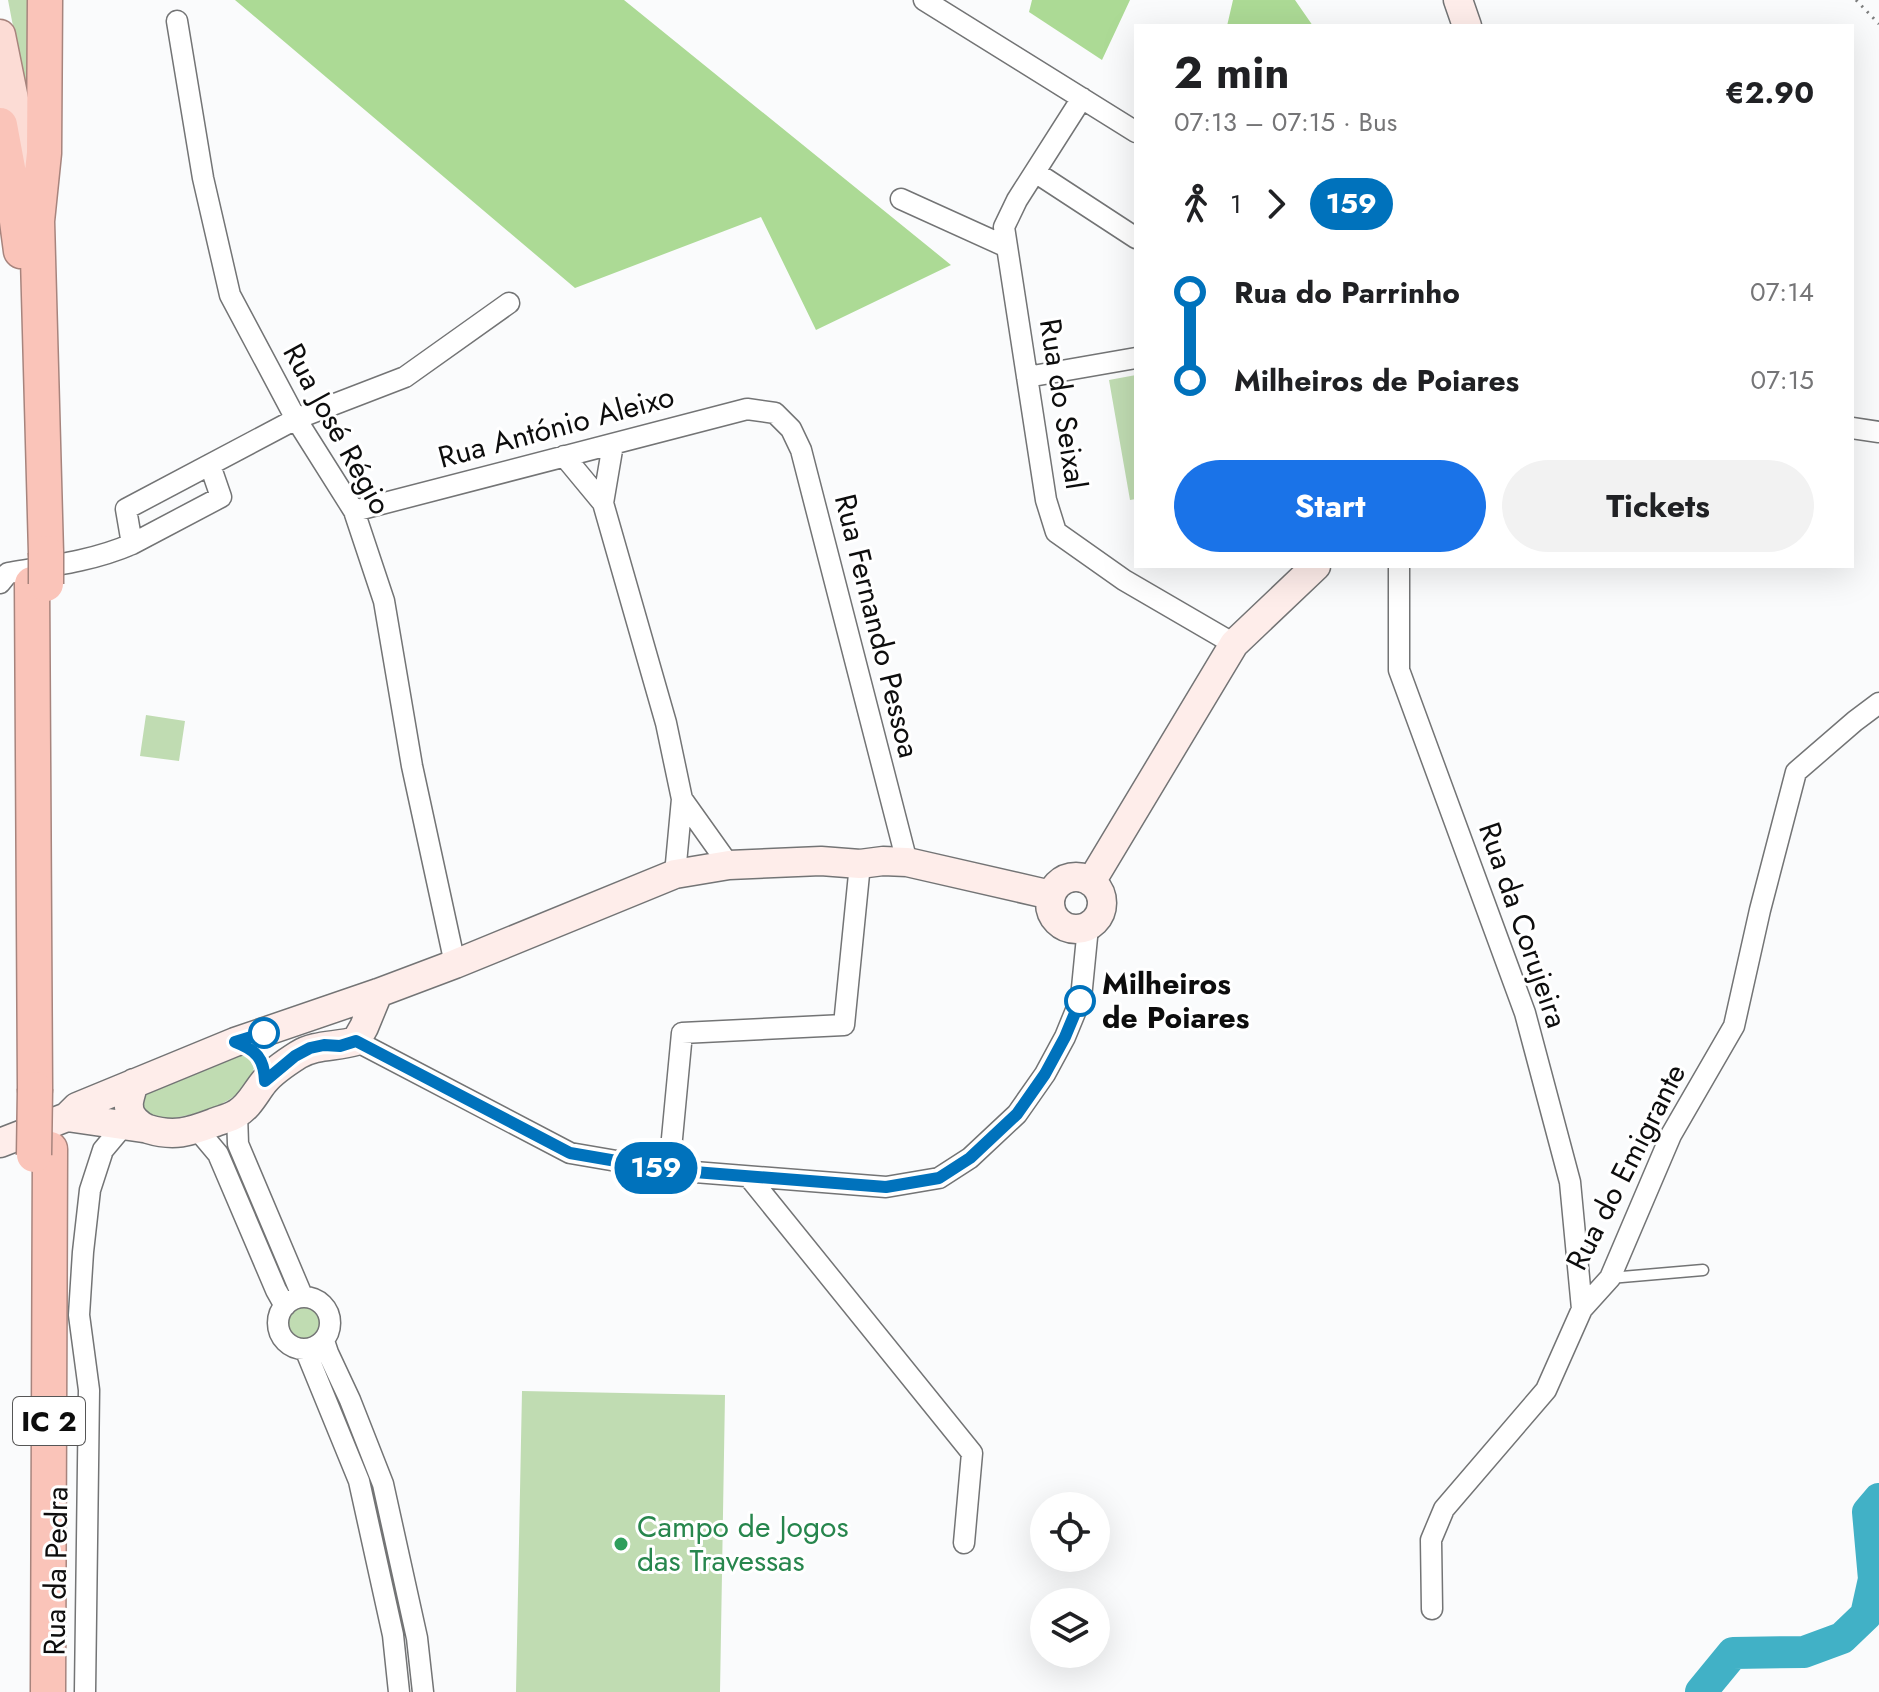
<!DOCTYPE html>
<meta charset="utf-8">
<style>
:root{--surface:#fff;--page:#f2f2f2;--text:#202124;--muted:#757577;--accent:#1a73e8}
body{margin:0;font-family:Jost,sans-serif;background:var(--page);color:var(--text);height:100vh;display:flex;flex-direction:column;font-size:30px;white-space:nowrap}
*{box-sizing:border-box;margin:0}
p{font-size:26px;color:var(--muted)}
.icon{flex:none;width:44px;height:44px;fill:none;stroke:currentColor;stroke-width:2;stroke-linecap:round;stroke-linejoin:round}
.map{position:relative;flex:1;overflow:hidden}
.side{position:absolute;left:1134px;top:24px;width:720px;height:544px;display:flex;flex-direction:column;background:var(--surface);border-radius:0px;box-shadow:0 8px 32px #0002}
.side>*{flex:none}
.badge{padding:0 16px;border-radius:26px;font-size:28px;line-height:52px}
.fabs{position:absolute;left:1030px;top:1492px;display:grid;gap:16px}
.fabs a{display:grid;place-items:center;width:80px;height:80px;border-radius:50%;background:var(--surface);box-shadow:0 8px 32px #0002;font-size:40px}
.map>.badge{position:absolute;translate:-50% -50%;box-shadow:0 0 0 4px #fff}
.legs{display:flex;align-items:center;gap:12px;height:88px;padding:0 40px;font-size:26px}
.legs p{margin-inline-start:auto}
.overview{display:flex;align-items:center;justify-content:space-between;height:136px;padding:0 40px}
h1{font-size:44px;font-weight:700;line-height:60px}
.cta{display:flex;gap:16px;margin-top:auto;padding:16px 40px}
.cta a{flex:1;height:92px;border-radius:48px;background:var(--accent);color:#fff;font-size:32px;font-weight:700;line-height:92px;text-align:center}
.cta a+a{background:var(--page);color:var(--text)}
ul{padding:0 40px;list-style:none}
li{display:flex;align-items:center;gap:28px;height:88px;font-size:30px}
li i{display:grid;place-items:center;width:12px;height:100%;margin:0 10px;background:currentColor}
li i::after{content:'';width:20px;height:20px;margin:-10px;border:6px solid;border-radius:50%;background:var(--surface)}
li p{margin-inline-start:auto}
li:first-child i{background:linear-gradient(#0000 50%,currentColor 0)}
li:last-child i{background:linear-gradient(currentColor 50%,#0000 0)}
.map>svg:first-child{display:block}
.green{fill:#c0dcb2}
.forest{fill:#acda95}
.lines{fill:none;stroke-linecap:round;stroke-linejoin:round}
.river{stroke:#41b1c6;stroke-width:32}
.lane-casing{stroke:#737475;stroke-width:13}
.street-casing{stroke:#737475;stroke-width:23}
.secondary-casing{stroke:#737475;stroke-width:31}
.primary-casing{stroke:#a7847d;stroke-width:33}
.highway-casing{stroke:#a7847d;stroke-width:37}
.path{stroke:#7c7d7d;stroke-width:3;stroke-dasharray:2 6;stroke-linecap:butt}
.lane{stroke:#fff;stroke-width:10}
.street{stroke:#fff;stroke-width:20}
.secondary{stroke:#feedea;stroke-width:28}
.primary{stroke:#fcdcd5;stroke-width:30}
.highway{stroke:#fac4b9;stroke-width:34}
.highway-bridge-casing{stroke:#a7847d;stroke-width:37;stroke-linecap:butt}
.highway-bridge{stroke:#fac4b9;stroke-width:34}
.line-1-casing{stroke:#fff;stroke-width:18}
.line-1{stroke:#0072bc;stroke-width:12}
.stop-1-dot{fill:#fff;stroke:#0072bc;stroke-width:4}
.leisure-dot{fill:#2e9e5b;stroke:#fff;stroke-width:3}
.labels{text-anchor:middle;stroke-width:6;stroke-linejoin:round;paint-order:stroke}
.shield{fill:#fff;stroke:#565656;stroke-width:2}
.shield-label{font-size:28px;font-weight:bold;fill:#0d0d0d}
.street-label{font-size:30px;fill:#0d0d0d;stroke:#fff}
.stop-label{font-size:30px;font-weight:bold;fill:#0d0d0d;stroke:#fff;text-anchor:start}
.leisure-label{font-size:30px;fill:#27864d;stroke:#fff;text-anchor:start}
</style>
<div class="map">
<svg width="1879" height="1692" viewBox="0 0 1879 1692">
<rect width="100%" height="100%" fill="#fafbfc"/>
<path class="green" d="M 8,0 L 38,0 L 29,110 Z
M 1136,375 L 1136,499 L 1130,500 L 1109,380 Z
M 146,715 L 185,721 L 179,761 L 140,756 Z
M 240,1052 L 249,1058 L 254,1068 C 243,1107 194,1114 160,1121 L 141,1111 L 141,1094 Z
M288 1323a16 16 0 1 1 32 0a16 16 0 1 1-32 0Z
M 522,1391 L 725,1395 L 720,1692 L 516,1692 Z"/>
<path class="forest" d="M 235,0 L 624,0 L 951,265 L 816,330 L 761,217 L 575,288 Z
M 1032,0 L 1130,0 L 1102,60 L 1029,12 Z
M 1233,0 L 1295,0 L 1313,26 L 1227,26 Z"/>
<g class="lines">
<path class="river" d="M 1701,1692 L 1733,1653 L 1804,1652 L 1842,1638 L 1866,1615 L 1874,1579 L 1868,1512 L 1879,1499"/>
<g class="lane-casing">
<path id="lane" d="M 1610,1278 L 1703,1270"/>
</g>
<g class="street-casing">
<path id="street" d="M 924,0 L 1136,132
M 177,21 L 203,178 L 230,295 L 296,419 L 354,511 L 384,601 L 412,766 L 455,964
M 1082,98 L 1017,200 L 1004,227 L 1046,500 L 1056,532 L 1124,580 L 1234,644
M 1035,172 L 1136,238
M 901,199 L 1007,247
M 1027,377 L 1136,358
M 1852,428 L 1879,432
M 564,456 L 603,503 L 666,723 L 682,799 L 675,874
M 210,465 L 221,497 L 132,544 L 126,509 L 296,419 L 405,377 L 509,303
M 603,503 L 613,444
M 354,511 L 747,409 L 775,413 L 791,429 L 801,450 L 907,862
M 1399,566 L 1399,670 L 1525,1013 L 1570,1182 L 1582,1309
M 0,583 L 8,573 C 51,566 93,561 132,544
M 682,799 L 729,865
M 356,1041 L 570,1153 L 669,1170 L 886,1187 L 939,1178 L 970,1158 L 1017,1114 L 1045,1074 L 1065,1037 L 1081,998 L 1088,927
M 237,1114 L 238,1144 L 301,1293 L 304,1297
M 197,1129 L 218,1154 L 276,1290 L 285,1306
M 669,1170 L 682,1033 L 844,1025 L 860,864
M 749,1177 L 972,1453 L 964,1543
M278 1323a26 26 0 1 1 52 0a26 26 0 1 1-52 0Z
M 324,1341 L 328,1353 L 350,1400 L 383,1484 L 417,1638 L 423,1692
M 305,1349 L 359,1481 L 393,1635 L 399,1692
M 1432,1609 L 1431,1540 L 1444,1509 L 1546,1390 L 1582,1309 L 1610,1278 L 1671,1135 L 1734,1026 L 1760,910 L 1796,772 L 1855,721 L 1879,703
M 85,1692 L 89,1390 L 79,1315 L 83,1252 L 90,1190 L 103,1150 L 124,1125"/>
</g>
<g class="secondary-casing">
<path id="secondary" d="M 1458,0 L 1467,26
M1050 903a26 26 0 1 1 52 0a26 26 0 1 1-52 0Z
M 1091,882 L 1234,644 L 1316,566
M 134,1083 C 132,1090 128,1101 129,1107 C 129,1117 140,1126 148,1129 C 174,1137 189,1132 213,1123 C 220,1120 230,1118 236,1114 C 249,1107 255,1093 264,1082 C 272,1072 287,1062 298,1055 C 316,1044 336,1047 356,1041 L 364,1027 L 378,993
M 67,1117 L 143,1128
M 0,1143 L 67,1117 L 77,1107 L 235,1042 L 378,993 L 455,964 L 675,874 L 729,865 L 821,861 L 860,864 L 883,861 L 907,862 L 1051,895"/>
</g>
<g class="primary-casing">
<path id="primary" d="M 0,35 L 34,203"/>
</g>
<g class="highway-casing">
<path id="highway" d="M 45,0 L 44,153 L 37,221 L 46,553
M 0,125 L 15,206 L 21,251
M 32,584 L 35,1089
M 48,1692 L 50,1149"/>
</g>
<path class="path" d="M 1856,0 L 1879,24"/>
<use href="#lane" class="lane"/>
<use href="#street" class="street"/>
<use href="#secondary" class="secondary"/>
<use href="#primary" class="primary"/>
<use href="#highway" class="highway"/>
<g class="highway-bridge-casing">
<path id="highway-bridge" d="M 46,553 L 46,584
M 34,1155 L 35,1089"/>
</g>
<use href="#highway-bridge" class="highway-bridge"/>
</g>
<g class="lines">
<g class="line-1-casing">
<path id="line-1" d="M 264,1033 L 235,1042 C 256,1050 264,1058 265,1081 L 295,1056 L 310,1048 L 324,1045 L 340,1046 L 356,1041 L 570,1153 L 669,1170 L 886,1187 L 939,1178 L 970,1158 L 1017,1114 L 1045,1074 L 1065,1037 L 1080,1001"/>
</g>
<use href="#line-1" class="line-1"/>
</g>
<g class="stop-1-dot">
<circle cx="1080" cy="1001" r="14"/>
<circle cx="264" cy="1033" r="14"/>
</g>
<circle class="leisure-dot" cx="621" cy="1544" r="8"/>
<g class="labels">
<rect class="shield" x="13" y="1397" width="72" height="48" rx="6"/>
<g class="shield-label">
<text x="49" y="1431">IC 2</text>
</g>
<g class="street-label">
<text transform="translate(1063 404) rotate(81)" y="10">Rua do Seixal</text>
<text transform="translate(556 427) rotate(-15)" y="10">Rua António Aleixo</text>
<text transform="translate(337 429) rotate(61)" y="10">Rua José Régio</text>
<text transform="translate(877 626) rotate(76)" y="10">Rua Fernando Pessoa</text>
<text transform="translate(1523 925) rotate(71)" y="10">Rua da Corujeira</text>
<text transform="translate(1626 1167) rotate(-63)" y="10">Rua do Emigrante</text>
<text transform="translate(56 1571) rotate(-89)" y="10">Rua da Pedra</text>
</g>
<g class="stop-label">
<text x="1102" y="994">Milheiros<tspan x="1102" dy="34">de Poiares</tspan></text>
</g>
<g class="leisure-label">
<text x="637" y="1537">Campo de Jogos<tspan x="637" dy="34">das Travessas</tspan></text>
</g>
</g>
</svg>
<div class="fabs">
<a><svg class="icon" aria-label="locate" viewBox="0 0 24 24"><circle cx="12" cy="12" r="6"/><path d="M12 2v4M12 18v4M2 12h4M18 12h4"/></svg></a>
<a><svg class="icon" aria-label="layers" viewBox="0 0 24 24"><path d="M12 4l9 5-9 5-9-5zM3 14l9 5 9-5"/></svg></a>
</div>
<b class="badge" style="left:656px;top:1168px;background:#0072bc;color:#fff">159</b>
<section class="side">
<div class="overview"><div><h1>2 min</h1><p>07:13 – 07:15 · Bus</p></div><b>€2.90</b></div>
<div class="legs"><svg class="icon" aria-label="walk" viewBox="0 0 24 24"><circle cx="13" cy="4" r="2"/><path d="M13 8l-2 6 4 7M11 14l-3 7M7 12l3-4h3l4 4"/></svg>1<svg class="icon" aria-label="forward" viewBox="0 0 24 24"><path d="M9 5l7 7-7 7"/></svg><b class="badge" style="background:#0072bc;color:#fff">159</b></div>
<ul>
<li><i style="color:#0072bc"></i><b>Rua do Parrinho</b><p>07:14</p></li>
<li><i style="color:#0072bc"></i><b>Milheiros de Poiares</b><p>07:15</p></li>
</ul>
<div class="cta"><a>Start</a><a>Tickets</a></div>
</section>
</div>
